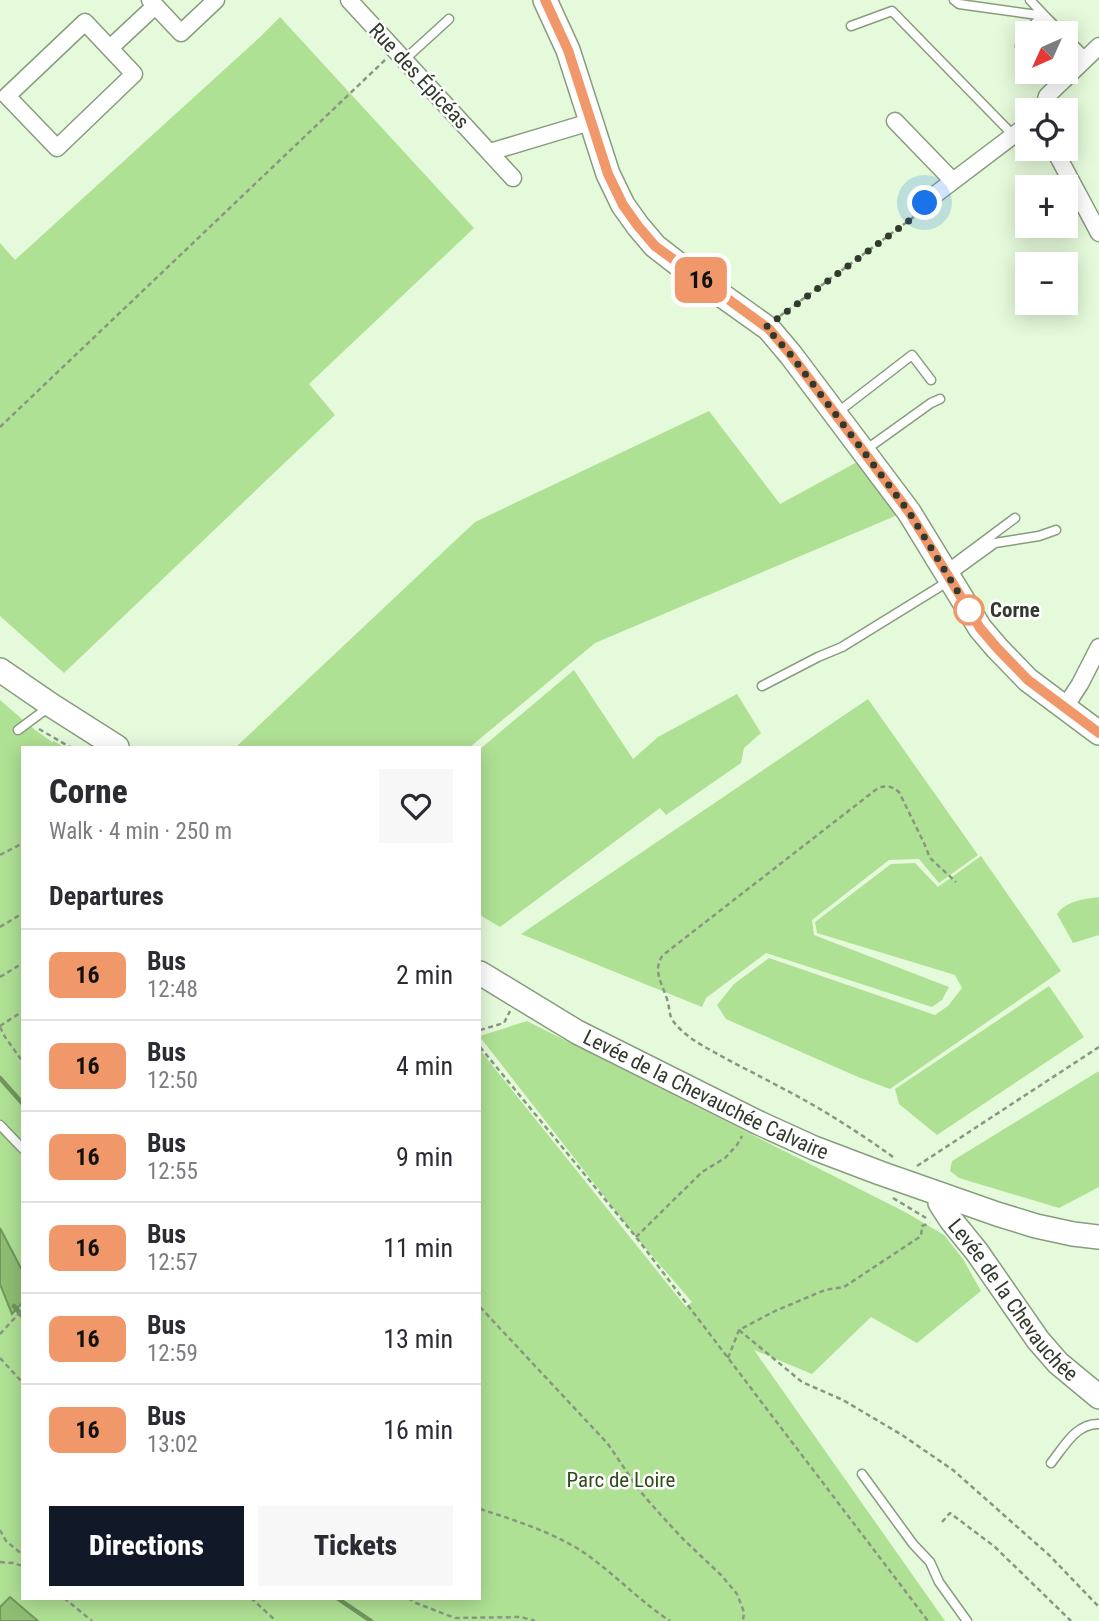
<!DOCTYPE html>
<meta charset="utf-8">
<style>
:root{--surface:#fff;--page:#f7f7f7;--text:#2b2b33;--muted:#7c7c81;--line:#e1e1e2;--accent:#111827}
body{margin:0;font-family:"Roboto Condensed",sans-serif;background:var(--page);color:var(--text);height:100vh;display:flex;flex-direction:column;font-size:26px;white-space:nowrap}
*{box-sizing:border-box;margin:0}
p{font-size:23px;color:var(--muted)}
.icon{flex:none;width:38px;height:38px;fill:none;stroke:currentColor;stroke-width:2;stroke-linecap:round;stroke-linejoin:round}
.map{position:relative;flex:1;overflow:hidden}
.side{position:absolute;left:21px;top:746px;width:460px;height:854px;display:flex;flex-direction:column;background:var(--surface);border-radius:0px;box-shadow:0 4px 18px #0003}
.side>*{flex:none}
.badge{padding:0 14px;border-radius:10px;font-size:24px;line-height:46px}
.needle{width:46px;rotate:225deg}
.fabs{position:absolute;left:1015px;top:21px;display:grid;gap:14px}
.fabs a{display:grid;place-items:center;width:63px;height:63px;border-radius:0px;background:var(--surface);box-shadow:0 4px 18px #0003;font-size:35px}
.you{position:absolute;width:35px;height:35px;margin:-18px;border:5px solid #fff;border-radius:50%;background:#1a73e8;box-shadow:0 0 0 10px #1a73e833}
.map>.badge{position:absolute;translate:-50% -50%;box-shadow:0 0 0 4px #fff}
h2{padding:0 28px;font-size:26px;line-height:63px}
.round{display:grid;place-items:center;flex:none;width:74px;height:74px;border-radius:0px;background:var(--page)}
.headline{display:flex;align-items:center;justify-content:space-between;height:119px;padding:0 28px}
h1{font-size:33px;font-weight:800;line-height:52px}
.button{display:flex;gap:14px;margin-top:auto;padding:14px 28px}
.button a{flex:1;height:80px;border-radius:0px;background:var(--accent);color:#fff;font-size:28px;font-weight:800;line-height:80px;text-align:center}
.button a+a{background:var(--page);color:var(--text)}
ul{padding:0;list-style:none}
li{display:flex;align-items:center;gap:21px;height:91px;padding:0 28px;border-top:2px solid var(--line)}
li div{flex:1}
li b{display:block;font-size:26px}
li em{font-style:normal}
li .badge{min-width:77px;font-weight:700;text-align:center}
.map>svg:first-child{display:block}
.green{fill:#afe194}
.water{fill:#8ebe72;stroke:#72965d;stroke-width:2}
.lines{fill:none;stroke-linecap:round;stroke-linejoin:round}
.stream{stroke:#72965d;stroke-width:4.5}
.lane-casing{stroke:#889c7e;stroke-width:11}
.street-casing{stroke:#889c7e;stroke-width:19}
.secondary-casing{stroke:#889c7e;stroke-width:26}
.path{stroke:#889781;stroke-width:2.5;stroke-dasharray:5 3.5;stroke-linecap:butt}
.lane{stroke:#fff;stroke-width:8}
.street{stroke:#fff;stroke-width:16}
.secondary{stroke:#fff;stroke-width:23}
.line-casing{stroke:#fff;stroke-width:16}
.line{stroke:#f0986a;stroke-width:10}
.walk{stroke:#313a2d;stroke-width:7;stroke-dasharray:0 12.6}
.stop-dot{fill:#fff;stroke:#f0986a;stroke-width:3.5}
.labels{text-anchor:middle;stroke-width:5;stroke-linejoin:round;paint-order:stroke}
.street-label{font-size:21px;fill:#313a2d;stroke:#fff}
.stop-label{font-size:21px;font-weight:bold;fill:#313a2d;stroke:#fff;text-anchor:start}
.park-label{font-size:21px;fill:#2d4c18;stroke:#fff}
</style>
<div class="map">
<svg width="1099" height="1621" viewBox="0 0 1099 1621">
<rect width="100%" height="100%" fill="#e5fada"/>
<path class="green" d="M 280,17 L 474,228 L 309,384 L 335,415 L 64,673 L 0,616 L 0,243 L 15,260 L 259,38 Z
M 709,411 L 780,504 L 859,461 L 900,514 L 595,643 L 470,747 L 236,747 L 475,522 Z
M 574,670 L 633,759 L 658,737 L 737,694 L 761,733 L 744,748 L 741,763 L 666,815 L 660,808 L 500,927 L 480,915 L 480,749 Z
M 868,699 L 978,855 L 939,883 L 919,859 L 889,860 L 812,920 L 814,935 L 949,987 L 942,1000 L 932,1007 L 766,953 L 706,998 L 702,1007 L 521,934 Z
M 0,700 L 30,726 L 52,742 L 54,741 L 64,747 L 23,747 L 23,1598 L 480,1598 L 480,1050 L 686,1307 L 692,1302 L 636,1237 L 480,1037 L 480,1036 L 527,1021 L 907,1213 L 944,1235 L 963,1259 L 981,1291 L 917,1343 L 871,1317 L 812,1374 L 754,1350 L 945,1621 L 0,1621 Z
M 981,856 L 1061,971 L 890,1089 L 858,1077 L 726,1019 L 717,1005 L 734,984 L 769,958 L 935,1015 L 948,1006 L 962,988 L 955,975 L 817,933 L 815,922 L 891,864 L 915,863 L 938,887 Z
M 1099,897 L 1099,935 L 1073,943 L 1057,914 C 1066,901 1084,899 1099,897 Z
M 1049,986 L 1084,1037 L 937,1135 L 899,1104 L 895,1089 Z
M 1099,1071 L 1099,1187 L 1059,1208 L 959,1178 L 950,1171 L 952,1161 Z"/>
<path class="water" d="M 0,1228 L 23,1272 L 23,1302 L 12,1314 L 0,1284 Z
M 10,1597 L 38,1621 L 0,1621 L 0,1607 Z"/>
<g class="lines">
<path class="stream" d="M 0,1078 L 23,1104
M 14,1306 L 23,1317
M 337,1598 L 371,1621"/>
<g class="lane-casing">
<path id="lane" d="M 954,0 L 959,4 L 1045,16
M 1030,0 L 1045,16
M 851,26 L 892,11 L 1014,136
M 1028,33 L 1035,23 L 1045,16 L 1062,33
M 1066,37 L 1087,58
M 1020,46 L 1027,35
M 404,60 L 449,19
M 838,412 L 912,355 L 931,380
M 864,451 L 931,403 L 940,399
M 948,568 L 1015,518
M 951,575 L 995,543 L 1039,536 L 1056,530
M 762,686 L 818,657 L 842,647 L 949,581
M 18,730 L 49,707
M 0,1125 L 23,1149
M 1051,1463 C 1064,1447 1076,1423 1099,1424
M 862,1474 L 913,1544 L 930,1562 L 939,1582 L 967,1621"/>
</g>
<g class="street-casing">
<path id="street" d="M 150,0 L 181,33 L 216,0
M 349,0 L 513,178
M 85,22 L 134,74 L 57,148 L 7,96 Z
M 110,48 L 155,6
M 1043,110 L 1047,96 L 1099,46
M 895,121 L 953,181
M 1054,149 L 1099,233
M 490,152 L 590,122
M 924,203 L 1027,125
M 1065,707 L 1080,684 L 1099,647"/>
</g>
<g class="secondary-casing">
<g id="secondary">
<path d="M 545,0 L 568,50 L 608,174 L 623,205 L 638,226 L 655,246 L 682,267 L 769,329 L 791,355 L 909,512 L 980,628 L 997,648 L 1028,680 L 1099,733"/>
<path d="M 0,670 L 51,705 L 117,747"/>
<path id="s1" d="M 480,973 L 577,1032 L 759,1123 L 814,1148 L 880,1173 L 997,1214 L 1036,1226 L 1073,1234 L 1099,1237"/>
<path id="s2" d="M 942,1195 L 940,1203 L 951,1220 L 977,1252 L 1038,1340 L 1058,1363 L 1099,1397"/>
</g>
</g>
<path class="path" d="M 780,316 L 915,216
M 0,427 L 385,60
M 39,729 L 70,747
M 0,855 L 23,843
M 0,927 L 23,913
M 0,977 L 23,963
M 0,1026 L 23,1011
M 0,1027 L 5,1037 L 23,1062
M 480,1030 L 504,1023 L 510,1011
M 480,1047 L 636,1237 L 928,1621
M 893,1157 C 857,1131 819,1107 780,1087 C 758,1075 735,1064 714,1052 C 701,1045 689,1038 679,1028 C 667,1016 671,1012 667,999 C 662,983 652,970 663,955 L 878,788 C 888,785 891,786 899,792 L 924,843 L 930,858 L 956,882
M 917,1166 L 1099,1047
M 893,1198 L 926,1218
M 636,1237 L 702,1172 L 725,1158 L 737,1145 L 742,1136
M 480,1307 L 608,1444 L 639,1490 L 660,1514 L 682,1538 L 721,1575 L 737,1594 L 744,1612 L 743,1621
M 739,1330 L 802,1382 L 843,1400 L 902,1435 L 953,1470 L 1049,1555 L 1099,1607
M 0,1334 L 23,1309
M 0,1358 L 23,1383
M 728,1358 L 739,1330 L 775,1311 L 825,1290 L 844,1287 L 921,1236 L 922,1226 L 930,1223
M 480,1509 C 514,1520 549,1531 580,1550 C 612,1571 638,1600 670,1621
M 942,1522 L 950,1513 L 995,1547 L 1071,1621
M 0,1530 L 6,1541 L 23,1555
M 0,1562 L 13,1563 L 23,1566
M 64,1598 L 92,1621
M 251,1598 L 276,1621
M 408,1598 L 416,1603 L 455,1618 L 521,1617 L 535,1621"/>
<use href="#lane" class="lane"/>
<use href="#street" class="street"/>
<use href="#secondary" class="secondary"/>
</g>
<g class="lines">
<g class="line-casing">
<path id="line" d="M 545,0 L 568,50 L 608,174 L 623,205 L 638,226 L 655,246 L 769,329 L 791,355 L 909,512 L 980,628 L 997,648 L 1028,680 L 1099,733"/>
</g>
<use href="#line" class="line"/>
<path class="walk" d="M 925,203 L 922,211 L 766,327 L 791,355 L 909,512 L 969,610"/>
</g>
<circle class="stop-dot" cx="969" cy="610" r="14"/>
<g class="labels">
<g class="street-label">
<text transform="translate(419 76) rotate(47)" y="7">Rue des Épicéas</text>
<text dy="7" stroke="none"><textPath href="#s1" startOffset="257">Levée de la Chevauchée Calvaire</textPath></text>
<text dy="7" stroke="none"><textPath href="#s2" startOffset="130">Levée de la Chevauchée</textPath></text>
</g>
<g class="stop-label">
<text x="990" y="617">Corne</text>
</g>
<g class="park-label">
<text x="621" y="1487">Parc de Loire</text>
</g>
</g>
</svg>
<div class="fabs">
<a><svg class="needle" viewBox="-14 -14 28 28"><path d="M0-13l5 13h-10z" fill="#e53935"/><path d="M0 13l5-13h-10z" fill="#7c7c81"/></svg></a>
<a><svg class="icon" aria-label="locate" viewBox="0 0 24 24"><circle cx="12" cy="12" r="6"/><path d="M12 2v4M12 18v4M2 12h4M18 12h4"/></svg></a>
<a>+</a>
<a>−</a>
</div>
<div class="you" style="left:925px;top:203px"></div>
<b class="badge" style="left:701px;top:280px;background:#f0986a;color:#111">16</b>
<section class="side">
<div class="headline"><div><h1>Corne</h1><p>Walk · 4 min · 250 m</p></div><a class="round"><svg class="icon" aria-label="heart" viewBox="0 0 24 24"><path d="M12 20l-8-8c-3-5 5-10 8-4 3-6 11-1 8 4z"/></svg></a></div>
<h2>Departures</h2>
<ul>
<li><span class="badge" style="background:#f0986a;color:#111">16</span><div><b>Bus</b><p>12:48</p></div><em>2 min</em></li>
<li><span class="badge" style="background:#f0986a;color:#111">16</span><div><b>Bus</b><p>12:50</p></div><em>4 min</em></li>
<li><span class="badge" style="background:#f0986a;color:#111">16</span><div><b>Bus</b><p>12:55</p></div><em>9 min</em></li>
<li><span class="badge" style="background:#f0986a;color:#111">16</span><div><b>Bus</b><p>12:57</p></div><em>11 min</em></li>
<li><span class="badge" style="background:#f0986a;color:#111">16</span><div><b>Bus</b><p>12:59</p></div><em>13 min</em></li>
<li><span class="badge" style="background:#f0986a;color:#111">16</span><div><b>Bus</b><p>13:02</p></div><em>16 min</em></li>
</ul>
<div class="button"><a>Directions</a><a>Tickets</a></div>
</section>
</div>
